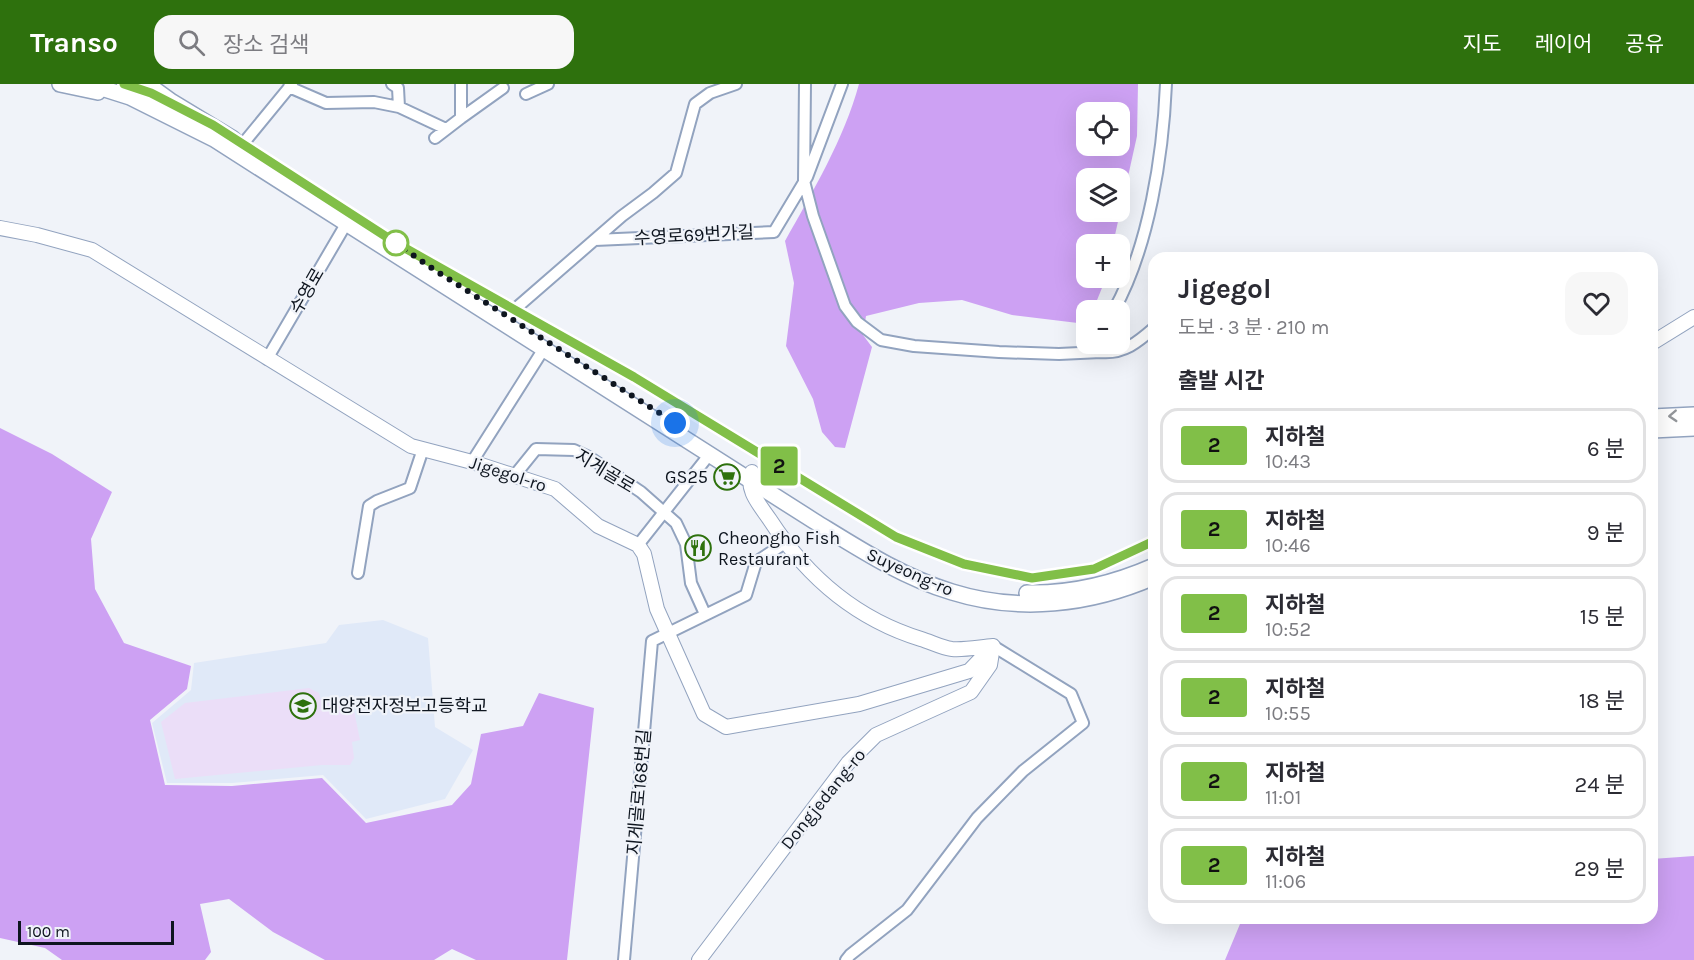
<!DOCTYPE html>
<html lang="ko">
<meta charset="utf-8">
<style>
:root{--surface:#fff;--page:#f7f7f7;--text:#2b2b33;--muted:#7c7c81;--line:#e1e1e2;--accent:#2e710d}
body{margin:0;font-family:Karla,"Noto Sans KR",sans-serif;background:var(--page);color:var(--text);height:100vh;display:flex;flex-direction:column;font-size:22px;white-space:nowrap}
*{box-sizing:border-box;margin:0}
p{font-size:20px;color:var(--muted)}
.icon{flex:none;width:33px;height:33px;fill:none;stroke:currentColor;stroke-width:2;stroke-linecap:round;stroke-linejoin:round}
.map{position:relative;flex:1;overflow:hidden}
.side{position:absolute;left:1148px;top:168px;width:510px;height:672px;display:flex;flex-direction:column;background:var(--surface);border-radius:18px;box-shadow:0 6px 24px #0002}
.side>*{flex:none}
.badge{padding:0 12px;border-radius:4px;font-size:21px;line-height:39px}
.buttons{position:absolute;left:1076px;top:18px;display:grid;gap:12px}
.buttons a{display:grid;place-items:center;width:54px;height:54px;border-radius:12px;background:var(--surface);box-shadow:0 6px 24px #0002;font-size:30px}
.scale{position:absolute;left:18px;bottom:15px;width:156px;box-sizing:border-box;padding-left:6px;border:3px solid #0e151f;border-top:0;font-size:16px;line-height:21px;white-space:nowrap;color:#0e151f;-webkit-text-stroke:4px #f0f3f9;paint-order:stroke}
.you{position:absolute;width:30px;height:30px;margin:-15px;border:4px solid #fff;border-radius:50%;background:#1a73e8;box-shadow:0 0 0 9px #1a73e833}
.map>.badge{position:absolute;translate:-50% -50%;box-shadow:0 0 0 3px #fff}
h2{padding:0 30px;font-size:22px;line-height:54px}
.round{display:grid;place-items:center;flex:none;width:63px;height:63px;border-radius:18px;background:var(--page)}
.summary{display:flex;align-items:center;justify-content:space-between;height:102px;padding:0 30px}
h1{font-size:28px;font-weight:700;line-height:45px}
ul{padding:0;list-style:none}
li{display:flex;align-items:center;gap:18px;height:75px;margin:0 12px 9px;padding:0 18px;border:3px solid var(--line);border-radius:18px}
li div{flex:1}
li b{display:block;font-size:22px}
li em{font-style:normal}
li .badge{min-width:66px;font-weight:700;text-align:center}
header{display:flex;align-items:center;gap:36px;box-sizing:border-box;height:84px;padding:0 30px;background:var(--accent);color:#fff}
header strong{font-size:28px}
nav{display:flex;gap:33px;margin-inline-start:auto;font-size:21px}
.search{width:420px;height:54px;background:var(--page);display:flex;align-items:center;gap:15px;box-sizing:border-box;padding:0 21px;border-radius:18px;color:var(--muted);font-size:22px}
.map>svg:first-child{display:block}
.built{fill:#e0e9f8}
.green{fill:#ebdef8}
.forest{fill:#cda1f3;fill-rule:evenodd}
.lines{fill:none;stroke-linecap:round;stroke-linejoin:round}
.minor-casing{stroke:#92a3bf;stroke-width:14}
.tertiary-casing{stroke:#92a3bf;stroke-width:16}
.secondary-casing{stroke:#92a3bf;stroke-width:18}
.minor{stroke:#fff;stroke-width:10}
.tertiary{stroke:#fff;stroke-width:14}
.secondary{stroke:#fff;stroke-width:15}
.oneway{stroke:#93969a}
.line-casing{stroke:#fff;stroke-width:14}
.line{stroke:#81bf48;stroke-width:9}
.walk{stroke:#0e151f;stroke-width:6;stroke-dasharray:0 10.8}
.stop-dot{fill:#fff;stroke:#81bf48;stroke-width:3}
.labels{text-anchor:middle;stroke-width:4.5;stroke-linejoin:round;paint-order:stroke}
.street-label{font-size:18px;fill:#0e151f;stroke:#f0f3f9}
.poi-label{font-size:18px;fill:#0e151f;stroke:#f0f3f9;text-anchor:start}
</style>
<header>
<strong>Transo</strong>
<div class="search"><svg class="icon" aria-label="search" viewBox="0 0 24 24"><circle cx="10" cy="10" r="6"/><path d="M15 15l6 6"/></svg>장소 검색</div>
<nav><a>지도</a><a>레이어</a><a>공유</a></nav>
</header>
<div class="map">
<svg width="1694" height="876" viewBox="0 0 1694 876">
<rect width="100%" height="100%" fill="#f0f3f9"/>
<path class="built" d="M 383,536 L 428,554 L 435,643 L 473,666 L 445,715 L 366,735 L 323,691 L 232,699 L 167,699 L 152,639 L 191,606 L 194,579 L 326,559 L 339,541 Z"/>
<path class="green" d="M 309,604 L 319,609 L 322,620 L 352,617 L 360,656 L 352,658 L 354,674 L 350,681 L 322,681 L 175,695 L 161,638 L 185,619 Z"/>
<path class="forest" d="M 859,0 L 1138,0 L 1137,52 L 1113,160 L 1086,160 L 1086,194 L 1106,194 L 1093,226 L 1086,226 L 1086,240 L 1012,231 L 962,216 L 919,219 L 866,232 L 863,251 L 872,263 L 845,364 L 835,363 L 822,348 L 813,315 L 786,262 L 794,199 L 785,157 C 813,107 844,55 859,0 ZM 1086,28 L 1119,28 L 1119,62 L 1086,62 ZM 1086,94 L 1119,94 L 1119,128 L 1086,128 Z
M 0,344 L 52,370 L 112,408 L 91,455 L 95,505 L 124,559 L 191,582 L 187,605 L 150,636 L 165,701 L 232,702 L 322,694 L 366,739 L 452,721 L 471,700 L 481,650 L 523,642 L 539,609 L 594,624 L 567,876 L 476,876 L 452,865 L 434,876 L 325,876 L 273,848 L 229,815 L 200,820 L 211,868 L 205,876 L 62,876 L 45,864 L 0,854 Z
M 1694,772 L 1694,876 L 1225,876 L 1240,840 L 1239,834 L 1652,834 L 1652,775 Z"/>
<g class="lines">
<g class="minor-casing">
<path id="minor" d="M 392,0 L 398,4 L 399,23
M 805,0 L 804,97 L 813,132 L 845,222 L 857,238 L 881,256 L 914,262 L 999,268 L 1059,270 L 1101,268
M 289,3 L 326,19 L 374,18 L 399,23 L 446,45
M 526,10 L 548,0
M 461,34 L 503,4
M 435,54 L 461,34 L 461,0
M 242,61 L 292,0
M 595,156 L 774,148 L 807,93 L 842,0
M 1114,226 C 1149,163 1163,71 1166,0
M 507,232 L 622,132 L 653,109 L 676,89 L 695,20 L 710,9 L 736,0
M 1099,260 L 1101,268 C 1124,270 1138,258 1154,244
M 267,275 L 346,140
M 472,378 L 543,266
M 515,391 L 536,365 L 574,366 L 589,373 L 641,408 L 676,439 L 686,460 L 691,499 L 705,530
M 638,461 L 709,371
M 358,489 L 369,422 L 377,417 L 410,404 L 423,365
M 624,876 L 652,557 L 746,511 L 756,478 L 785,459
M 846,876 L 850,871 L 907,826 L 977,734 L 1023,687 L 1083,639 L 1071,610 L 993,562"/>
</g>
<g class="tertiary-casing">
<path id="tertiary" d="M 0,144 L 37,151 L 92,166 L 411,362 L 472,378 L 555,405 L 598,442 L 638,461 L 644,470 L 657,525 L 704,630 L 726,643 L 859,620 L 969,587 L 993,562
M 1652,259 L 1694,233
M 752,388 C 745,406 760,421 770,436 C 807,493 856,535 921,555 C 931,558 942,564 952,565 C 965,566 980,563 993,562
M 699,876 L 848,679 L 876,651 L 971,608 L 990,581 L 993,562"/>
</g>
<g class="secondary-casing">
<path id="secondary" d="M 60,0 L 98,8
M 89,0 L 130,13 L 214,55 L 814,437 C 858,464 902,493 952,508 C 1019,529 1090,521 1154,493
M 147,0 L 172,18 L 233,55
M 1652,333 L 1694,331
M 1652,346 L 1694,344
M 1027,509 C 1071,510 1113,500 1154,482"/>
</g>
<use href="#minor" class="minor"/>
<use href="#tertiary" class="tertiary"/>
<use href="#secondary" class="secondary"/>
</g>
<defs><path id="oneway-chevron" d="M-2-3.5L2.5 0L-2 3.5" fill="none" stroke-width="1.6" stroke-linecap="round" stroke-linejoin="round" transform="scale(1.5)"/></defs>
<use class="oneway" href="#oneway-chevron" transform="translate(1673 332) rotate(177)"/>
<g class="lines">
<g class="line-casing">
<path id="line" d="M 124,0 L 151,9 L 213,41 L 396,159 L 634,293 L 896,453 L 964,480 L 1032,494 L 1094,485 L 1154,457"/>
</g>
<use href="#line" class="line"/>
<path class="walk" d="M 396,159 L 433,185 L 675,339"/>
</g>
<defs>
<g id="supermarket-ring" transform="scale(1.35)"><circle r="9.5" fill="#f0f3f9" stroke="#2e710d" stroke-width="1.5"/><path d="M-6-5.5h2.5l.6 2H6L4.5 2H-2.5L-4.4-4H-6ZM-1.5 3.2a1.3 1.3 0 1 0 .1 0ZM3 3.2a1.3 1.3 0 1 0 .1 0Z" fill="#2e710d"/></g>
<g id="restaurant-ring" transform="scale(1.35)"><circle r="9.5" fill="#f0f3f9" stroke="#2e710d" stroke-width="1.5"/><path d="M-5-6h1v4h1v-4h1v4h1v-4h1v5L-1.5 .5V6h-2V.5L-5-1ZM5-6V6H3V1.5H1.5Q1.5-4 5-6Z" fill="#2e710d"/></g>
<g id="school-ring" transform="scale(1.35)"><circle r="9.5" fill="#f0f3f9" stroke="#2e710d" stroke-width="1.5"/><path d="M0-5L7-2L0 1L-7-2ZM-4 1L0 2.5L4 1V4Q0 6-4 4Z" fill="#2e710d"/></g>
</defs>
<g fill-rule="evenodd">
<use href="#supermarket-ring" x="727" y="393"/>
<use href="#restaurant-ring" x="698" y="464"/>
<use href="#school-ring" x="303" y="622"/>
</g>
<circle class="stop-dot" cx="396" cy="159" r="12"/>
<g class="labels">
<g class="street-label">
<text transform="translate(694 151) rotate(-3)" y="6">수영로69번가길</text>
<text transform="translate(307 207) rotate(-60)" y="6">수영로</text>
<text transform="translate(605 387) rotate(31)" y="6">지게골로</text>
<text transform="translate(508 390) rotate(18)" y="6">Jigegol-ro</text>
<text transform="translate(910 488) rotate(24)" y="6">Suyeong-ro</text>
<text transform="translate(639 708) rotate(-85)" y="6">지게골로168번길</text>
<text transform="translate(823 715) rotate(-51)" y="6">Dongjedang-ro</text>
</g>
<g class="poi-label">
<text x="708" y="399" text-anchor="end">GS25</text>
<text x="718" y="460">Cheongho Fish<tspan x="718" dy="21">Restaurant</tspan></text>
<text x="322" y="628">대양전자정보고등학교</text>
</g>
</g>
</svg>
<div class="buttons">
<a><svg class="icon" aria-label="locate" viewBox="0 0 24 24"><circle cx="12" cy="12" r="6"/><path d="M12 2v4M12 18v4M2 12h4M18 12h4"/></svg></a>
<a><svg class="icon" aria-label="layers" viewBox="0 0 24 24"><path d="M12 4l9 5-9 5-9-5zM3 14l9 5 9-5"/></svg></a>
<a>+</a>
<a>−</a>
</div>
<div class="scale">100 m</div>
<div class="you" style="left:675px;top:339px"></div>
<b class="badge" style="left:779px;top:382px;background:#81bf48;color:#111">2</b>
<section class="side">
<div class="summary"><div><h1>Jigegol</h1><p>도보 · 3 분 · 210 m</p></div><a class="round"><svg class="icon" aria-label="heart" viewBox="0 0 24 24"><path d="M12 20l-8-8c-3-5 5-10 8-4 3-6 11-1 8 4z"/></svg></a></div>
<h2>출발 시간</h2>
<ul>
<li><span class="badge" style="background:#81bf48;color:#111">2</span><div><b>지하철</b><p>10:43</p></div><em>6 분</em></li>
<li><span class="badge" style="background:#81bf48;color:#111">2</span><div><b>지하철</b><p>10:46</p></div><em>9 분</em></li>
<li><span class="badge" style="background:#81bf48;color:#111">2</span><div><b>지하철</b><p>10:52</p></div><em>15 분</em></li>
<li><span class="badge" style="background:#81bf48;color:#111">2</span><div><b>지하철</b><p>10:55</p></div><em>18 분</em></li>
<li><span class="badge" style="background:#81bf48;color:#111">2</span><div><b>지하철</b><p>11:01</p></div><em>24 분</em></li>
<li><span class="badge" style="background:#81bf48;color:#111">2</span><div><b>지하철</b><p>11:06</p></div><em>29 분</em></li>
</ul>
</section>
</div>
